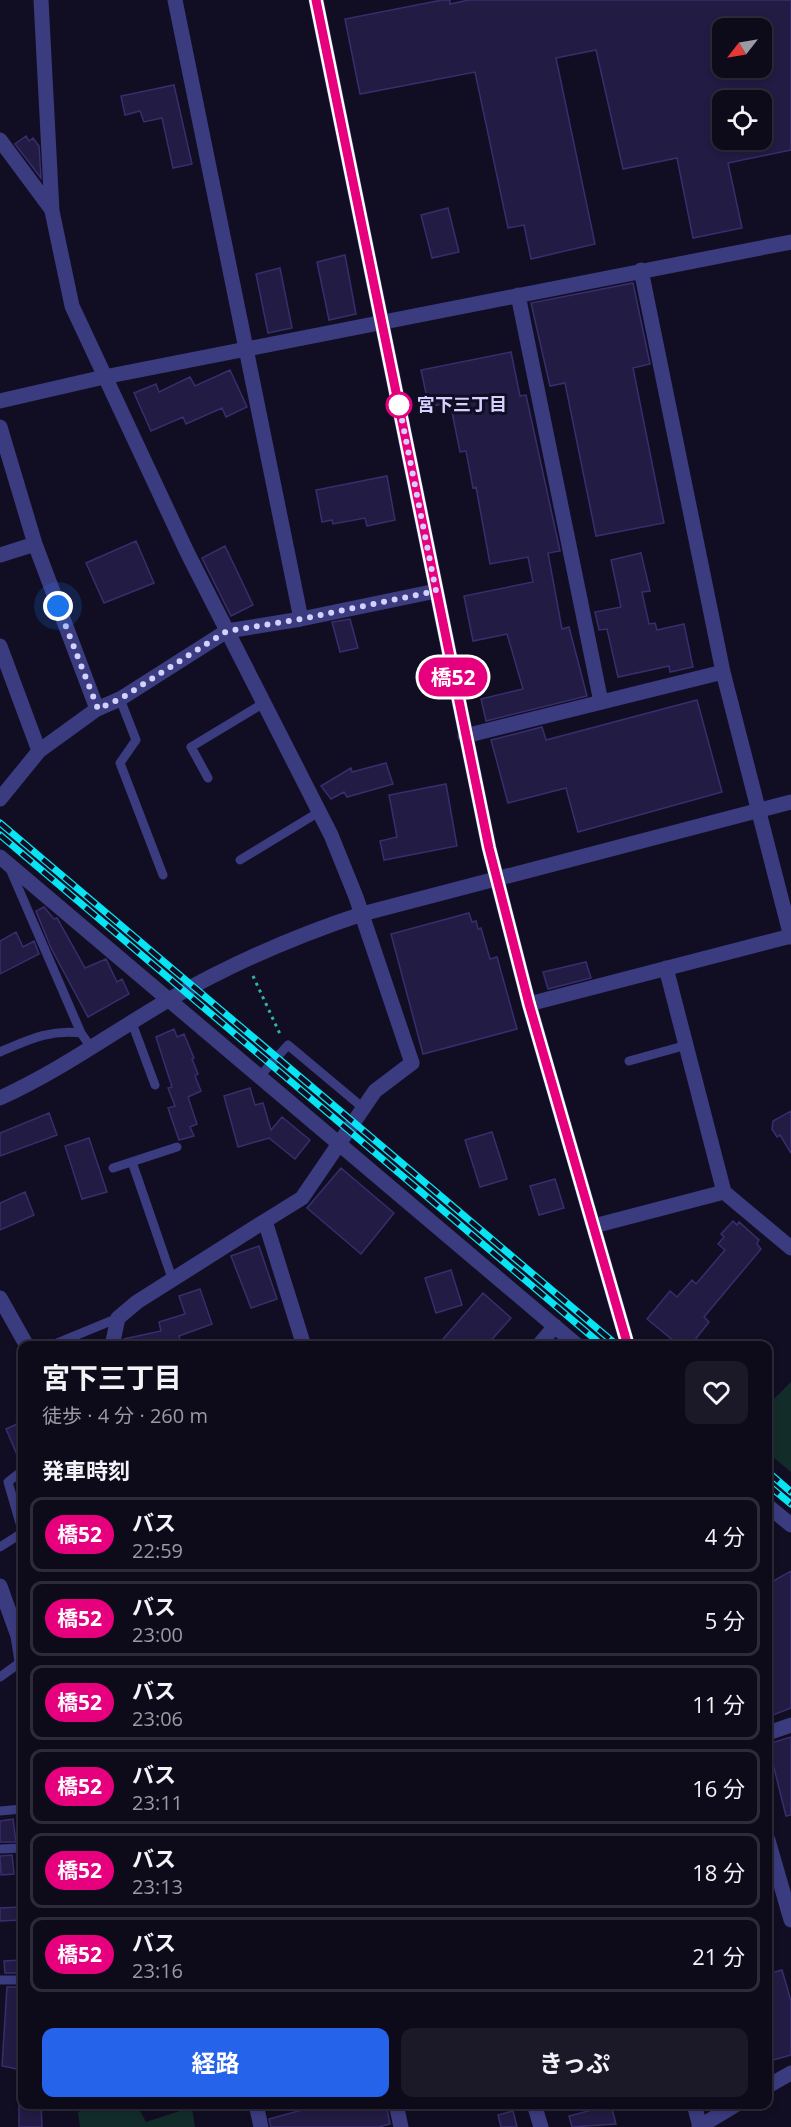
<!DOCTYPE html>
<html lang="ja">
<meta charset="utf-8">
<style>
:root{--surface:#0d0a1a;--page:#1b1827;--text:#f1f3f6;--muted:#9a9aa2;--line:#2d2b39;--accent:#2563eb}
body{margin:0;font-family:"Open Sans","Noto Sans JP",sans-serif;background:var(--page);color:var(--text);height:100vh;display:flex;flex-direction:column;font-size:22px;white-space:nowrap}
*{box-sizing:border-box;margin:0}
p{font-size:20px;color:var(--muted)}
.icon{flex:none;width:33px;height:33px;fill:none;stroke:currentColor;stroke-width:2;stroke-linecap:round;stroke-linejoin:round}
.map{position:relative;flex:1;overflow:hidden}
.sheet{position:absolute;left:18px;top:1341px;width:754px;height:768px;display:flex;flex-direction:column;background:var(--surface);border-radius:12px;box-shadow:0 3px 9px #0003,0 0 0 2px var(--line)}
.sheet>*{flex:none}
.badge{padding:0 12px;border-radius:20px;font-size:21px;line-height:39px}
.needle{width:39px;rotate:239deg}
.buttons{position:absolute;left:712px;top:18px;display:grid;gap:12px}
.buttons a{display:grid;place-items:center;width:60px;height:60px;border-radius:12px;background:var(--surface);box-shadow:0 3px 9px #0003,0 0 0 2px var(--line);font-size:30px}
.you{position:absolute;width:30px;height:30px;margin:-15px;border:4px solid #fff;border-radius:50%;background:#1a73e8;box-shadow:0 0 0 9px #1a73e833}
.map>.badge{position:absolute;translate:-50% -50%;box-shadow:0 0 0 3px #fff}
h2{padding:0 24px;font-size:22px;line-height:54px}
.round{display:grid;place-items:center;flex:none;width:63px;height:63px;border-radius:12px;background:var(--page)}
.summary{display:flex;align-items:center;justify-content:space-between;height:102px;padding:0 24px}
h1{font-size:28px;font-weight:700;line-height:45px}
.button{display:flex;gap:12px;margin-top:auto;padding:12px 24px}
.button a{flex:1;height:69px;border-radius:12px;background:var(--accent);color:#fff;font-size:24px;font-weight:700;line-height:69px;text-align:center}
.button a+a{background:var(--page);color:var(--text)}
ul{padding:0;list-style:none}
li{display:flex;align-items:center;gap:18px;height:75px;margin:0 12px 9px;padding:0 12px;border:3px solid var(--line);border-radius:12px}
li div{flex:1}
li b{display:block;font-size:22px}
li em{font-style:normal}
li .badge{min-width:66px;font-weight:700;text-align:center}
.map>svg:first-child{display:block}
.green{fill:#122c2a}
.building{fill:#221b43;stroke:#382e6e;stroke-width:1.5;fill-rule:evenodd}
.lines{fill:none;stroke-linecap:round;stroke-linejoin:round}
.path{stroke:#32b1a5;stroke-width:3;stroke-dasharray:3 4.5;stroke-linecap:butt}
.service{stroke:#3b3b80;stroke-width:9}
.minor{stroke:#3b3b80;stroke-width:15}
.tertiary{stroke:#3b3b80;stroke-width:15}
.rail-casing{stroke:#07e4f4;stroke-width:7}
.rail{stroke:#110e23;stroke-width:4.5;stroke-dasharray:14;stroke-linecap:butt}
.line-casing{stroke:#fff;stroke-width:14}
.line{stroke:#e6007e;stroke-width:9}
.walk{stroke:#d5d1fe;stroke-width:6;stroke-dasharray:0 10.8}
.stop-dot{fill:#fff;stroke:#e6007e;stroke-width:3}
.labels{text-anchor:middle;stroke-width:6;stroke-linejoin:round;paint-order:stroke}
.stop-label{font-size:18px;font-weight:bold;fill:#d5d1fe;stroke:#110e23;text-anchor:start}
</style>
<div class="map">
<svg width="791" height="2127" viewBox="0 0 791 2127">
<rect width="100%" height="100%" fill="#110e23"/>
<path class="green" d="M 791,1382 L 791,1472 L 768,1453 L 768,1405 Z
M 96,2105 L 137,2105 L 146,2122 L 192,2107 L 195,2127 L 80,2127 L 78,2112 Z"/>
<path class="building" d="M 442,0 L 450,0 L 450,4 L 469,0 L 791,0 L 791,150 L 728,163 L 742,228 L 693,238 L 677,158 L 623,169 L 596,50 L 556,58 L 595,244 L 531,259 L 524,225 L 508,228 L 475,72 L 360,94 L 345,19 ZM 723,28 L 762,28 L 762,68 L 723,68 ZM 715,100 L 762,100 L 762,140 L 723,140 Z
M 174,85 L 192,164 L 173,168 L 162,118 L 144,122 L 140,111 L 125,115 L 121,96 Z
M 26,136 L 29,141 L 33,138 L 39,146 L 41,178 L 15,144 Z
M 448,208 L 459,252 L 432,258 L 421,215 Z
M 345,255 L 356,314 L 329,320 L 317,262 Z
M 280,268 L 292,328 L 268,333 L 256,274 Z
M 633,283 L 650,364 L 633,368 L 664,523 L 596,536 L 565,383 L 550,386 L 531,303 Z
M 511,352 L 520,396 L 526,395 L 560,551 L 548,553 L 562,629 L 569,627 L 587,696 L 486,721 L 481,699 L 523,689 L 507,634 L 473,641 L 464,596 L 533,582 L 528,557 L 490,564 L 476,487 L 473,488 L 466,451 L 460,452 L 450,402 L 429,407 L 421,370 Z
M 230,370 L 247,407 L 226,417 L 222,408 L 186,424 L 183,417 L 151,431 L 134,393 L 156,384 L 159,392 L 190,377 L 195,386 Z
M 387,476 L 395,520 L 367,526 L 365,518 L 333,524 L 332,520 L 322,522 L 316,490 Z
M 136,541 L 154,583 L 104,603 L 86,563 Z
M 225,546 L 253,605 L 231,616 L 202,558 Z
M 641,553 L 650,591 L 642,592 L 649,624 L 655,623 L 657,630 L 684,624 L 693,667 L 670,672 L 669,666 L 618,677 L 607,629 L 599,630 L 595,612 L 621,607 L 611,560 Z
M 350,619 L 358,648 L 340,652 L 332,622 Z
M 697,700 L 722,792 L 578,832 L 566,788 L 508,803 L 491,740 L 542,727 L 546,740 Z
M 386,763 L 393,784 L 347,797 L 344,792 L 331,799 L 321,786 L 351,768 L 352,772 Z
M 446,784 L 457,846 L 384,860 L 380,841 L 397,837 L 389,795 Z
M 44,907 L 54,919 L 57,918 L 85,968 L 106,959 L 117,982 L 122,979 L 129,994 L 88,1017 L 51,948 L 36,911 Z
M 469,913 L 472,922 L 476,921 L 478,929 L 481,928 L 490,959 L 497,957 L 517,1029 L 423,1054 L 391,934 Z
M 16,932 L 23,947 L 34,941 L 39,954 L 0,974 L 0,941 Z
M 586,962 L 591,978 L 548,989 L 543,972 Z
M 174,1029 L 177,1037 L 184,1034 L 194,1058 L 192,1059 L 198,1074 L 195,1076 L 201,1091 L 188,1097 L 197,1124 L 190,1127 L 194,1136 L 179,1140 L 168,1108 L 175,1106 L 168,1088 L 172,1087 L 156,1037 Z
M 250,1088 L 255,1105 L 263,1103 L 271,1130 L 282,1117 L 310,1140 L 295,1159 L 269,1138 L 238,1147 L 224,1096 Z
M 791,1111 L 791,1153 L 780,1135 L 777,1137 L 772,1129 L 773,1121 Z
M 49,1113 L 57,1135 L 0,1156 L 0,1133 Z
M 492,1132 L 507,1179 L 480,1187 L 465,1140 Z
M 89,1138 L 107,1192 L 82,1199 L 65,1146 Z
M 341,1168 L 394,1213 L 361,1254 L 307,1208 Z
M 555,1179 L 564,1208 L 539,1215 L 530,1186 Z
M 25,1192 L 34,1215 L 0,1230 L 0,1203 Z
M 733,1221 L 737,1225 L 739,1222 L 759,1240 L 757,1244 L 761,1249 L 704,1317 L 709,1322 L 690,1346 L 680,1346 L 647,1319 L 670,1291 L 677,1297 L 692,1280 L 696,1284 L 725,1250 L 718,1244 L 724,1237 L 721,1234 Z
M 259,1246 L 277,1299 L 251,1308 L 231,1256 Z
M 451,1270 L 462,1305 L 436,1313 L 425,1278 Z
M 200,1289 L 212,1324 L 179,1336 L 180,1340 L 159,1346 L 122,1346 L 124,1339 L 161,1331 L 159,1322 L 185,1314 L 179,1296 Z
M 483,1293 L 511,1318 L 486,1346 L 437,1346 Z
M 22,1422 L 22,1464 L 21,1464 L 6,1429 Z
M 791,1571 L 791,1708 L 768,1717 L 768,1584 Z
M 791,1737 L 791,1815 L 786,1816 L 772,1760 L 768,1762 L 768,1744 Z
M 13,1819 L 16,1842 L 0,1842 L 0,1821 Z
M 12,1855 L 14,1874 L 1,1875 L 0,1856 Z
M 20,1907 L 21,1920 L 0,1921 L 0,1908 Z
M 22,1960 L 22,1973 L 5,1973 L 4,1961 Z
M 782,1970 L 791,2001 L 791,2055 L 773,2060 L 768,2043 L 768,1974 Z
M 7,1987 L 22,1987 L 22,2070 L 2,2066 Z
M 19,2104 L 41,2104 L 42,2127 L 19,2127 Z
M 324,2104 L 386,2104 L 390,2124 L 378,2127 L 271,2127 L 269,2119 Z
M 611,2105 L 616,2124 L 572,2127 L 569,2116 Z
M 513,2111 L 517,2127 L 501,2127 L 498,2115 Z"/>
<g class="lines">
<path class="path" d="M 253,976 L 280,1034"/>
<path class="service" d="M 120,699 L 136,740 L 120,763 L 163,875
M 208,778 L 191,747 L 264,703
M 240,860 L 319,812
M 10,869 L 81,1033
M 132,1023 L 155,1085
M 0,1052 C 28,1040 50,1029 81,1033 L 92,1049
M 629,1061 L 687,1045
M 259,1077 L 288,1045 L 362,1107
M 132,1162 L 172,1278
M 113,1168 L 177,1147
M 50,1346 L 118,1318
M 22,1471 L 8,1482 L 22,1530
M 0,1547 L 22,1533
M 0,1677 L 22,1661
M 0,1811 L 22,1809
M 0,1849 L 22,1848
M 0,1980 L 22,1980"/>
<path class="minor" d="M 41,0 L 52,211 L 72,306 L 187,552 L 331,835 L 356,897 L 412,1063 L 375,1091 L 302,1198 L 265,1221 L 304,1346
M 175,0 L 301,619
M 0,140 L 52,210
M 641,270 L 723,672 L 791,937
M 518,295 L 601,702
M 0,401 L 104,377 L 791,242
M 0,427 L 35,544 L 97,709
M 0,555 L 35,544
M 0,646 L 39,751
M 465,736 L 723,672
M 0,799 L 39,751 L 97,709 L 120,699 L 227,631 L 301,619 L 436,591
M 0,857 L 578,1346
M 666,968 L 724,1192 L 791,1248
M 529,1004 L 791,936
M 594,1226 L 724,1192
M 0,1298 L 27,1346
M 112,1346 L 118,1318 L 137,1302 L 265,1221
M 538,1346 L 555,1326
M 768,1506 L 791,1525
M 0,1586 L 18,1636 L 22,1661
M 768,1733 L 791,1725
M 768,2086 L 791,2073
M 256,2104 L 261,2127
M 396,2104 L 401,2127
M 534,2104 L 541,2127
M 694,2104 L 700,2127
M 699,2127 L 737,2104"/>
<path class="tertiary" d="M 316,0 L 489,848 L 529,1004 L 628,1346
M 0,1098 C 60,1071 113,1032 170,999 C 231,964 295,936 362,914 L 791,802
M 768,1840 L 791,1920"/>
<g class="rail-casing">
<path id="rail" d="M 0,823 L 618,1346
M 0,835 L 603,1346
M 768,1472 L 791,1492
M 768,1485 L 791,1504"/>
</g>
<use href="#rail" class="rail"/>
</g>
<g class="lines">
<g class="line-casing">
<path id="line" d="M 316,0 L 489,848 L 529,1004 L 628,1346"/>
</g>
<use href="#line" class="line"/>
<path class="walk" d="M 58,606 L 98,709 L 120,699 L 227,631 L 301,619 L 436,591 L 399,405"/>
</g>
<circle class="stop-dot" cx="399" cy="405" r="12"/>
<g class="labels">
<g class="stop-label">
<text x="417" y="411">宮下三丁目</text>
</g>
</g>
</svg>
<div class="buttons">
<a><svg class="needle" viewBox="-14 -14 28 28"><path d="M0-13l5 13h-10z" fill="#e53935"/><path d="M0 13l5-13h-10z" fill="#9a9aa2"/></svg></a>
<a><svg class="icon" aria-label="locate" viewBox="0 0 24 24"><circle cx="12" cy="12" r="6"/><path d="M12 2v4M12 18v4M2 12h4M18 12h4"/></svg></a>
</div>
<div class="you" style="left:58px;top:606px"></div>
<b class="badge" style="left:453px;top:677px;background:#e6007e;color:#fff">橋52</b>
<section class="sheet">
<div class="summary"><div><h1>宮下三丁目</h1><p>徒歩 · 4 分 · 260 m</p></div><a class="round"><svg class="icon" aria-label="heart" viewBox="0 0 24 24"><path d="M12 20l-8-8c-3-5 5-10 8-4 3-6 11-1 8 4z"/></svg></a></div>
<h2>発車時刻</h2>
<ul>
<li><span class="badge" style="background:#e6007e;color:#fff">橋52</span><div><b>バス</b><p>22:59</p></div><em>4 分</em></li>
<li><span class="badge" style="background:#e6007e;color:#fff">橋52</span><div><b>バス</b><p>23:00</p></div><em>5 分</em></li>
<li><span class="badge" style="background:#e6007e;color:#fff">橋52</span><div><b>バス</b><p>23:06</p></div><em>11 分</em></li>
<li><span class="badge" style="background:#e6007e;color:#fff">橋52</span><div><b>バス</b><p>23:11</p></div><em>16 分</em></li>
<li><span class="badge" style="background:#e6007e;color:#fff">橋52</span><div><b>バス</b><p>23:13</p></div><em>18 分</em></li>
<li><span class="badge" style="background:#e6007e;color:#fff">橋52</span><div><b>バス</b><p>23:16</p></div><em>21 分</em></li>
</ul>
<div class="button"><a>経路</a><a>きっぷ</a></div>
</section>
</div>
